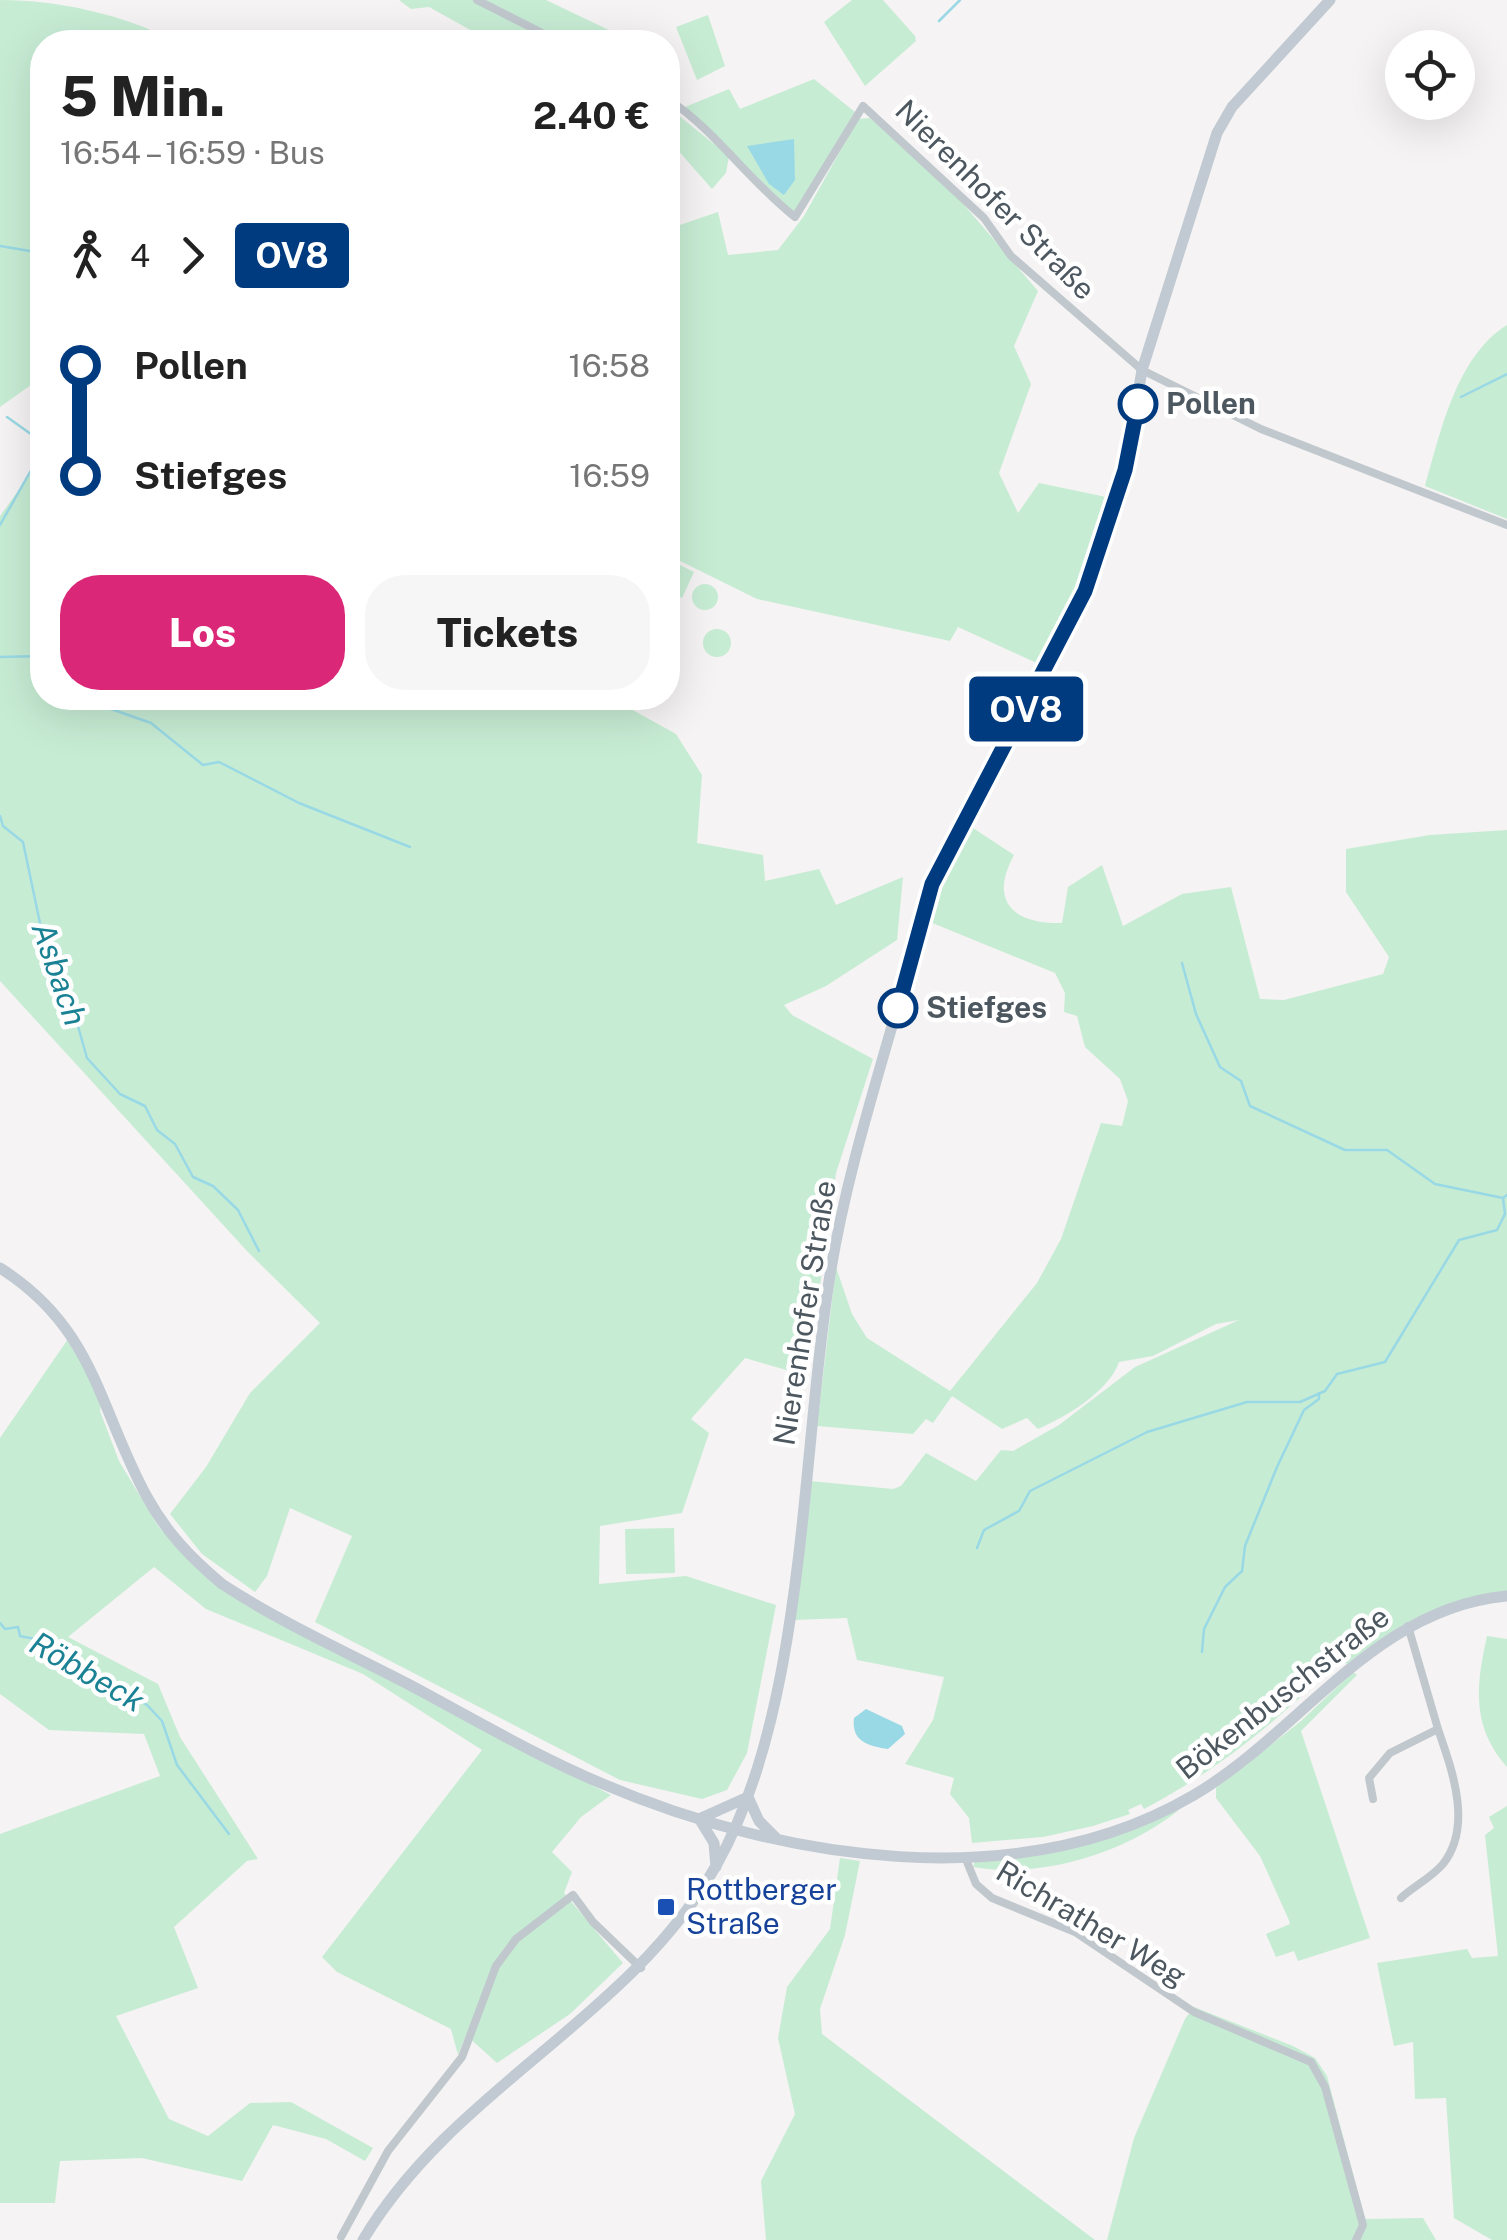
<!DOCTYPE html>
<html lang="de">
<meta charset="utf-8">
<style>
:root{--surface:#fff;--page:#f6f6f6;--text:#222;--muted:#767676;--accent:#db2777}
body{margin:0;font-family:"Public Sans",sans-serif;background:var(--page);color:var(--text);height:100vh;display:flex;flex-direction:column;font-size:38px;white-space:nowrap}
*{box-sizing:border-box;margin:0}
p{font-size:32px;color:var(--muted)}
.icon{flex:none;width:55px;height:55px;fill:none;stroke:currentColor;stroke-width:2;stroke-linecap:round;stroke-linejoin:round}
.map{position:relative;flex:1;overflow:hidden}
.panel{position:absolute;left:30px;top:30px;width:650px;height:680px;display:flex;flex-direction:column;background:var(--surface);border-radius:40px;box-shadow:0 10px 40px #0002}
.panel>*{flex:none}
.badge{padding:0 20px;border-radius:8px;font-size:35px;line-height:65px}
.fabs{position:absolute;left:1385px;top:30px;display:grid;gap:20px}
.fabs a{display:grid;place-items:center;width:90px;height:90px;border-radius:50%;background:var(--surface);box-shadow:0 10px 40px #0002;font-size:50px}
.map>.badge{position:absolute;translate:-50% -50%;box-shadow:0 0 0 5px #fff}
.legs{display:flex;align-items:center;gap:15px;height:110px;padding:0 30px;font-size:32px}
.legs p{margin-inline-start:auto}
.overview{display:flex;align-items:center;justify-content:space-between;height:170px;padding:0 30px}
h1{font-size:55px;font-weight:800;line-height:75px}
.button{display:flex;gap:20px;margin-top:auto;padding:20px 30px}
.button a{flex:1;height:115px;border-radius:40px;background:var(--accent);color:#fff;font-size:40px;font-weight:800;line-height:115px;text-align:center}
.button a+a{background:var(--page);color:var(--text)}
ul{padding:0 30px;list-style:none}
li{display:flex;align-items:center;gap:35px;height:110px;font-size:38px}
li i{display:grid;place-items:center;width:15px;height:100%;margin:0 12px;background:currentColor}
li i::after{content:'';width:25px;height:25px;margin:-12px;border:8px solid;border-radius:50%;background:var(--surface)}
li p{margin-inline-start:auto}
li:first-child i{background:linear-gradient(#0000 50%,currentColor 0)}
li:last-child i{background:linear-gradient(currentColor 50%,#0000 0)}
.map>svg:first-child{display:block}
.green{fill:#c7ecd4}
.water{fill:#99d9e5}
.lines{fill:none;stroke-linecap:round;stroke-linejoin:round}
.stream{stroke:#99d9e5;stroke-width:2.5}
.street{stroke:#c0c8ce;stroke-width:8}
.secondary{stroke:#c1cad2;stroke-width:11}
.line-1-casing{stroke:#fff;stroke-width:22}
.line-1{stroke:#003b80;stroke-width:15}
.stop-1-dot{fill:#fff;stroke:#003b80;stroke-width:5}
.transit-dot{fill:#1a4fb4;stroke:#fff;stroke-width:4}
.labels{text-anchor:middle;stroke-width:9;stroke-linejoin:round;paint-order:stroke}
.street-label{font-size:30px;fill:#4c575f;stroke:#fff}
.stop-label{font-size:30px;font-weight:bold;fill:#4c575f;stroke:#fff;text-anchor:start}
.transit-label{font-size:30px;fill:#164399;stroke:#fff;text-anchor:start}
.water-label{font-size:32px;font-style:italic;fill:#1a8294;stroke:#fff}
</style>
<div class="map">
<svg width="1507" height="2240" viewBox="0 0 1507 2240">
<rect width="100%" height="100%" fill="#f5f3f3"/>
<path class="green" d="M 0,0 C 60,0 124,15 177,42 L 42,42 L 42,386 L 38,380 L 0,407 Z
M 399,0 L 546,0 L 613,32 L 614,42 L 492,42 L 429,7 L 411,9 Z
M 852,0 L 883,0 L 915,36 L 916,41 L 865,86 L 824,22 Z
M 708,15 L 725,66 L 697,80 L 676,27 Z
M 814,79 L 855,112 L 794,213 L 685,107 L 729,89 L 740,109 Z
M 668,107 L 729,156 L 726,173 L 712,189 L 668,139 Z
M 870,118 L 953,192 L 1038,291 L 1014,346 L 1031,384 L 999,473 L 1018,513 L 1039,483 L 1111,498 L 1081,590 L 1043,666 L 958,627 L 950,641 L 757,599 L 668,555 L 668,229 L 718,212 L 728,255 L 778,250 L 804,216 L 858,119 Z
M 1507,325 L 1507,519 L 1425,486 C 1441,431 1456,357 1507,325 Z
M 42,458 L 42,698 L 634,698 L 629,708 L 676,734 L 702,775 L 697,843 L 763,855 L 765,881 L 819,869 L 836,905 L 903,877 L 897,940 L 826,986 L 784,1005 L 792,1015 L 873,1059 L 836,1173 L 807,1376 L 745,1358 L 691,1419 L 709,1433 L 682,1513 L 600,1526 L 599,1584 L 686,1576 L 776,1605 L 747,1753 L 727,1790 L 702,1799 L 620,1780 L 315,1622 L 352,1536 L 290,1508 L 267,1576 L 255,1592 L 202,1554 L 170,1514 L 206,1467 L 250,1393 L 320,1323 L 247,1251 L 0,981 L 0,516 Z
M 668,559 L 694,572 L 682,598 L 668,591 Z
M692 597a13 13 0 1 1 26 0a13 13 0 1 1-26 0Z
M703 643a14 14 0 1 1 28 0a14 14 0 1 1-28 0Z
M 970,826 L 1014,855 C 988,903 1015,924 1062,923 L 1068,887 L 1102,865 L 1123,926 L 1182,894 L 1231,887 L 1260,999 L 1284,1000 L 1383,974 L 1389,957 L 1346,892 L 1346,849 L 1430,835 L 1507,830 L 1507,1591 C 1443,1598 1396,1625 1347,1664 L 1336,1652 L 1341,1660 C 1277,1720 1222,1768 1144,1809 L 1141,1804 L 1128,1810 L 1130,1814 L 1093,1826 L 1043,1837 L 972,1843 L 969,1818 L 950,1794 L 954,1778 L 905,1764 L 933,1720 L 944,1677 L 857,1660 L 847,1618 L 793,1620 L 810,1481 L 893,1489 L 901,1486 L 926,1453 L 976,1481 L 1001,1450 L 1013,1451 L 1059,1425 L 1135,1367 L 1239,1320 L 1216,1324 L 1153,1356 L 1119,1362 C 1109,1391 1066,1417 1038,1429 L 1027,1418 L 1002,1429 L 952,1396 L 933,1423 L 926,1419 L 913,1434 L 817,1426 L 836,1267 L 852,1314 L 867,1338 L 950,1391 L 1037,1283 L 1061,1239 L 1101,1123 L 1122,1126 L 1128,1101 L 1120,1079 L 1085,1047 L 1077,1016 L 1064,1012 L 1065,993 L 1055,973 L 925,920 Z
M 68,1339 L 102,1399 L 100,1411 L 119,1461 L 158,1526 L 206,1577 L 347,1657 L 611,1795 L 581,1817 L 552,1852 L 572,1872 L 564,1893 L 623,1963 L 570,2014 L 497,2063 L 466,2035 L 458,2055 L 451,2029 L 337,1972 L 322,1957 L 482,1750 L 363,1674 L 206,1609 L 154,1567 L 68,1637 L 158,1684 L 180,1737 L 258,1859 L 247,1861 L 174,1927 L 198,1988 L 116,2016 L 169,2119 L 208,2136 L 250,2103 L 291,2102 L 373,2148 L 365,2161 L 326,2139 L 273,2125 L 242,2181 L 142,2158 L 60,2161 L 55,2203 L 0,2203 L 0,1834 L 160,1776 L 144,1734 L 49,1730 L 0,1694 L 0,1438 Z
M 674,1528 L 675,1573 L 626,1574 L 625,1529 Z
M 1487,1636 L 1507,1639 L 1507,1767 C 1471,1726 1476,1686 1487,1636 Z
M 1353,1672 L 1357,1675 L 1301,1731 L 1370,1938 L 1298,1961 L 1294,1951 L 1276,1957 L 1266,1934 L 1290,1924 L 1288,1918 L 1260,1856 L 1216,1798 L 1216,1788 L 1301,1721 Z
M 1507,1806 L 1507,2240 L 1492,2240 L 1454,2218 L 1446,2098 L 1415,2099 L 1413,2042 L 1394,2046 L 1377,1963 L 1467,1949 L 1472,1958 L 1498,1956 L 1485,1835 L 1494,1828 L 1489,1817 Z
M 1179,1810 C 1125,1853 1042,1879 973,1867 L 975,1861 L 1087,1845 Z
M 840,1858 L 860,1861 L 845,1935 L 820,2009 L 822,2034 L 1095,2240 L 766,2240 L 761,2181 L 795,2114 L 778,2038 L 787,1987 L 830,1929 Z
M 1194,2007 L 1293,2046 L 1315,2058 L 1327,2076 L 1365,2219 L 1423,2218 L 1436,2240 L 1107,2240 L 1134,2138 L 1185,2019 Z"/>
<path class="water" d="M 794,139 L 795,180 L 784,195 L 769,184 L 747,146 Z
M 866,1709 L 902,1726 L 905,1734 L 888,1749 C 869,1746 851,1742 854,1718 Z"/>
<g class="lines">
<path class="stream" d="M 939,21 L 960,0
M 0,246 L 42,253
M 1461,397 L 1507,374
M 7,417 L 42,442
M 0,525 L 42,451
M 0,657 L 42,656
M 80,698 L 151,723 L 203,765 L 219,762 L 299,803 L 410,847
M 0,816 L 3,826 L 23,842 L 45,947 L 59,959 L 87,1058 L 120,1094 L 145,1106 L 157,1130 L 175,1144 L 193,1177 L 213,1186 L 238,1210 L 259,1251
M 1182,963 L 1196,1014 L 1220,1067 L 1241,1081 L 1250,1106 L 1345,1150 L 1387,1150 L 1435,1184 L 1503,1198 L 1507,1195
M 977,1548 L 984,1530 L 1019,1511 L 1030,1491 L 1147,1432 L 1247,1402 L 1300,1402 L 1325,1391 L 1337,1374 L 1385,1362 L 1459,1240 L 1497,1230 L 1505,1214 L 1503,1198
M 0,1623 L 5,1629 L 18,1627 L 20,1636 L 40,1640 L 147,1705 L 162,1721 L 177,1765 L 229,1834
M 1202,1652 L 1204,1629 L 1225,1587 L 1242,1571 L 1245,1546 L 1277,1467 L 1304,1410 L 1319,1399 L 1319,1393"/>
<path class="street" d="M 477,0 L 560,42
M 668,99 C 717,132 749,181 795,217 L 863,106 L 984,218 L 1011,256 L 1142,370 L 1261,429 L 1507,525
M 1373,1799 L 1369,1778 L 1390,1753 L 1438,1729 L 1408,1626
M 965,1857 L 976,1884 L 992,1898 L 1075,1932 L 1194,2012 L 1311,2062 L 1325,2087 L 1363,2225 L 1356,2240
M 1401,1898 C 1414,1886 1431,1878 1443,1864 C 1473,1826 1452,1770 1438,1729
M 341,2237 L 388,2151 L 462,2057 L 496,1966 L 516,1939 L 573,1895 L 593,1922 L 641,1968"/>
<path class="secondary" d="M 0,1268 C 95,1328 98,1407 147,1497 C 166,1532 191,1558 222,1584 C 280,1622 346,1652 408,1684 C 472,1718 536,1756 603,1784 C 781,1860 1019,1898 1194,1795 C 1301,1732 1374,1608 1507,1596
M 748,1797 L 759,1821 L 776,1838
M 699,1819 L 748,1797
M 700,1820 L 714,1843 L 716,1867
M 363,2240 C 455,2086 629,2020 717,1864 C 806,1707 801,1453 830,1275 C 850,1151 894,1031 924,909 L 932,884 L 1085,591 L 1125,470 L 1142,370 L 1217,133 L 1232,107 L 1330,0"/>
</g>
<g class="lines">
<g class="line-1-casing">
<path id="line-1" d="M 898,1008 L 932,884 L 1085,591 L 1125,470 L 1138,404"/>
</g>
<use href="#line-1" class="line-1"/>
</g>
<g class="stop-1-dot">
<circle cx="1138" cy="404" r="18"/>
<circle cx="898" cy="1008" r="18"/>
</g>
<rect class="transit-dot" x="656" y="1897" width="20" height="20" rx="5"/>
<g class="labels">
<g class="street-label">
<text transform="translate(995 200) rotate(45)" y="10">Nierenhofer Straße</text>
<text transform="translate(805 1313) rotate(-81)" y="10">Nierenhofer Straße</text>
<text transform="translate(1283 1693) rotate(-38)" y="10">Bökenbuschstraße</text>
<text transform="translate(1091 1924) rotate(31)" y="10">Richrather Weg</text>
</g>
<g class="stop-label">
<text x="1166" y="414">Pollen</text>
<text x="926" y="1018">Stiefges</text>
</g>
<g class="transit-label">
<text x="686" y="1900">Rottberger<tspan x="686" dy="34">Straße</tspan></text>
</g>
<g class="water-label">
<text transform="translate(59 974) rotate(71)" y="11">Asbach</text>
<text transform="translate(87 1672) rotate(30)" y="11">Röbbeck</text>
</g>
</g>
</svg>
<div class="fabs">
<a><svg class="icon" aria-label="locate" viewBox="0 0 24 24"><circle cx="12" cy="12" r="6"/><path d="M12 2v4M12 18v4M2 12h4M18 12h4"/></svg></a>
</div>
<b class="badge" style="left:1026px;top:709px;background:#003b80;color:#fff">OV8</b>
<section class="panel">
<div class="overview"><div><h1>5 Min.</h1><p>16:54 – 16:59 · Bus</p></div><b>2.40 €</b></div>
<div class="legs"><svg class="icon" aria-label="walk" viewBox="0 0 24 24"><circle cx="13" cy="4" r="2"/><path d="M13 8l-2 6 4 7M11 14l-3 7M7 12l3-4h3l4 4"/></svg>4<svg class="icon" aria-label="forward" viewBox="0 0 24 24"><path d="M9 5l7 7-7 7"/></svg><b class="badge" style="background:#003b80;color:#fff">OV8</b></div>
<ul>
<li><i style="color:#003b80"></i><b>Pollen</b><p>16:58</p></li>
<li><i style="color:#003b80"></i><b>Stiefges</b><p>16:59</p></li>
</ul>
<div class="button"><a>Los</a><a>Tickets</a></div>
</section>
</div>
